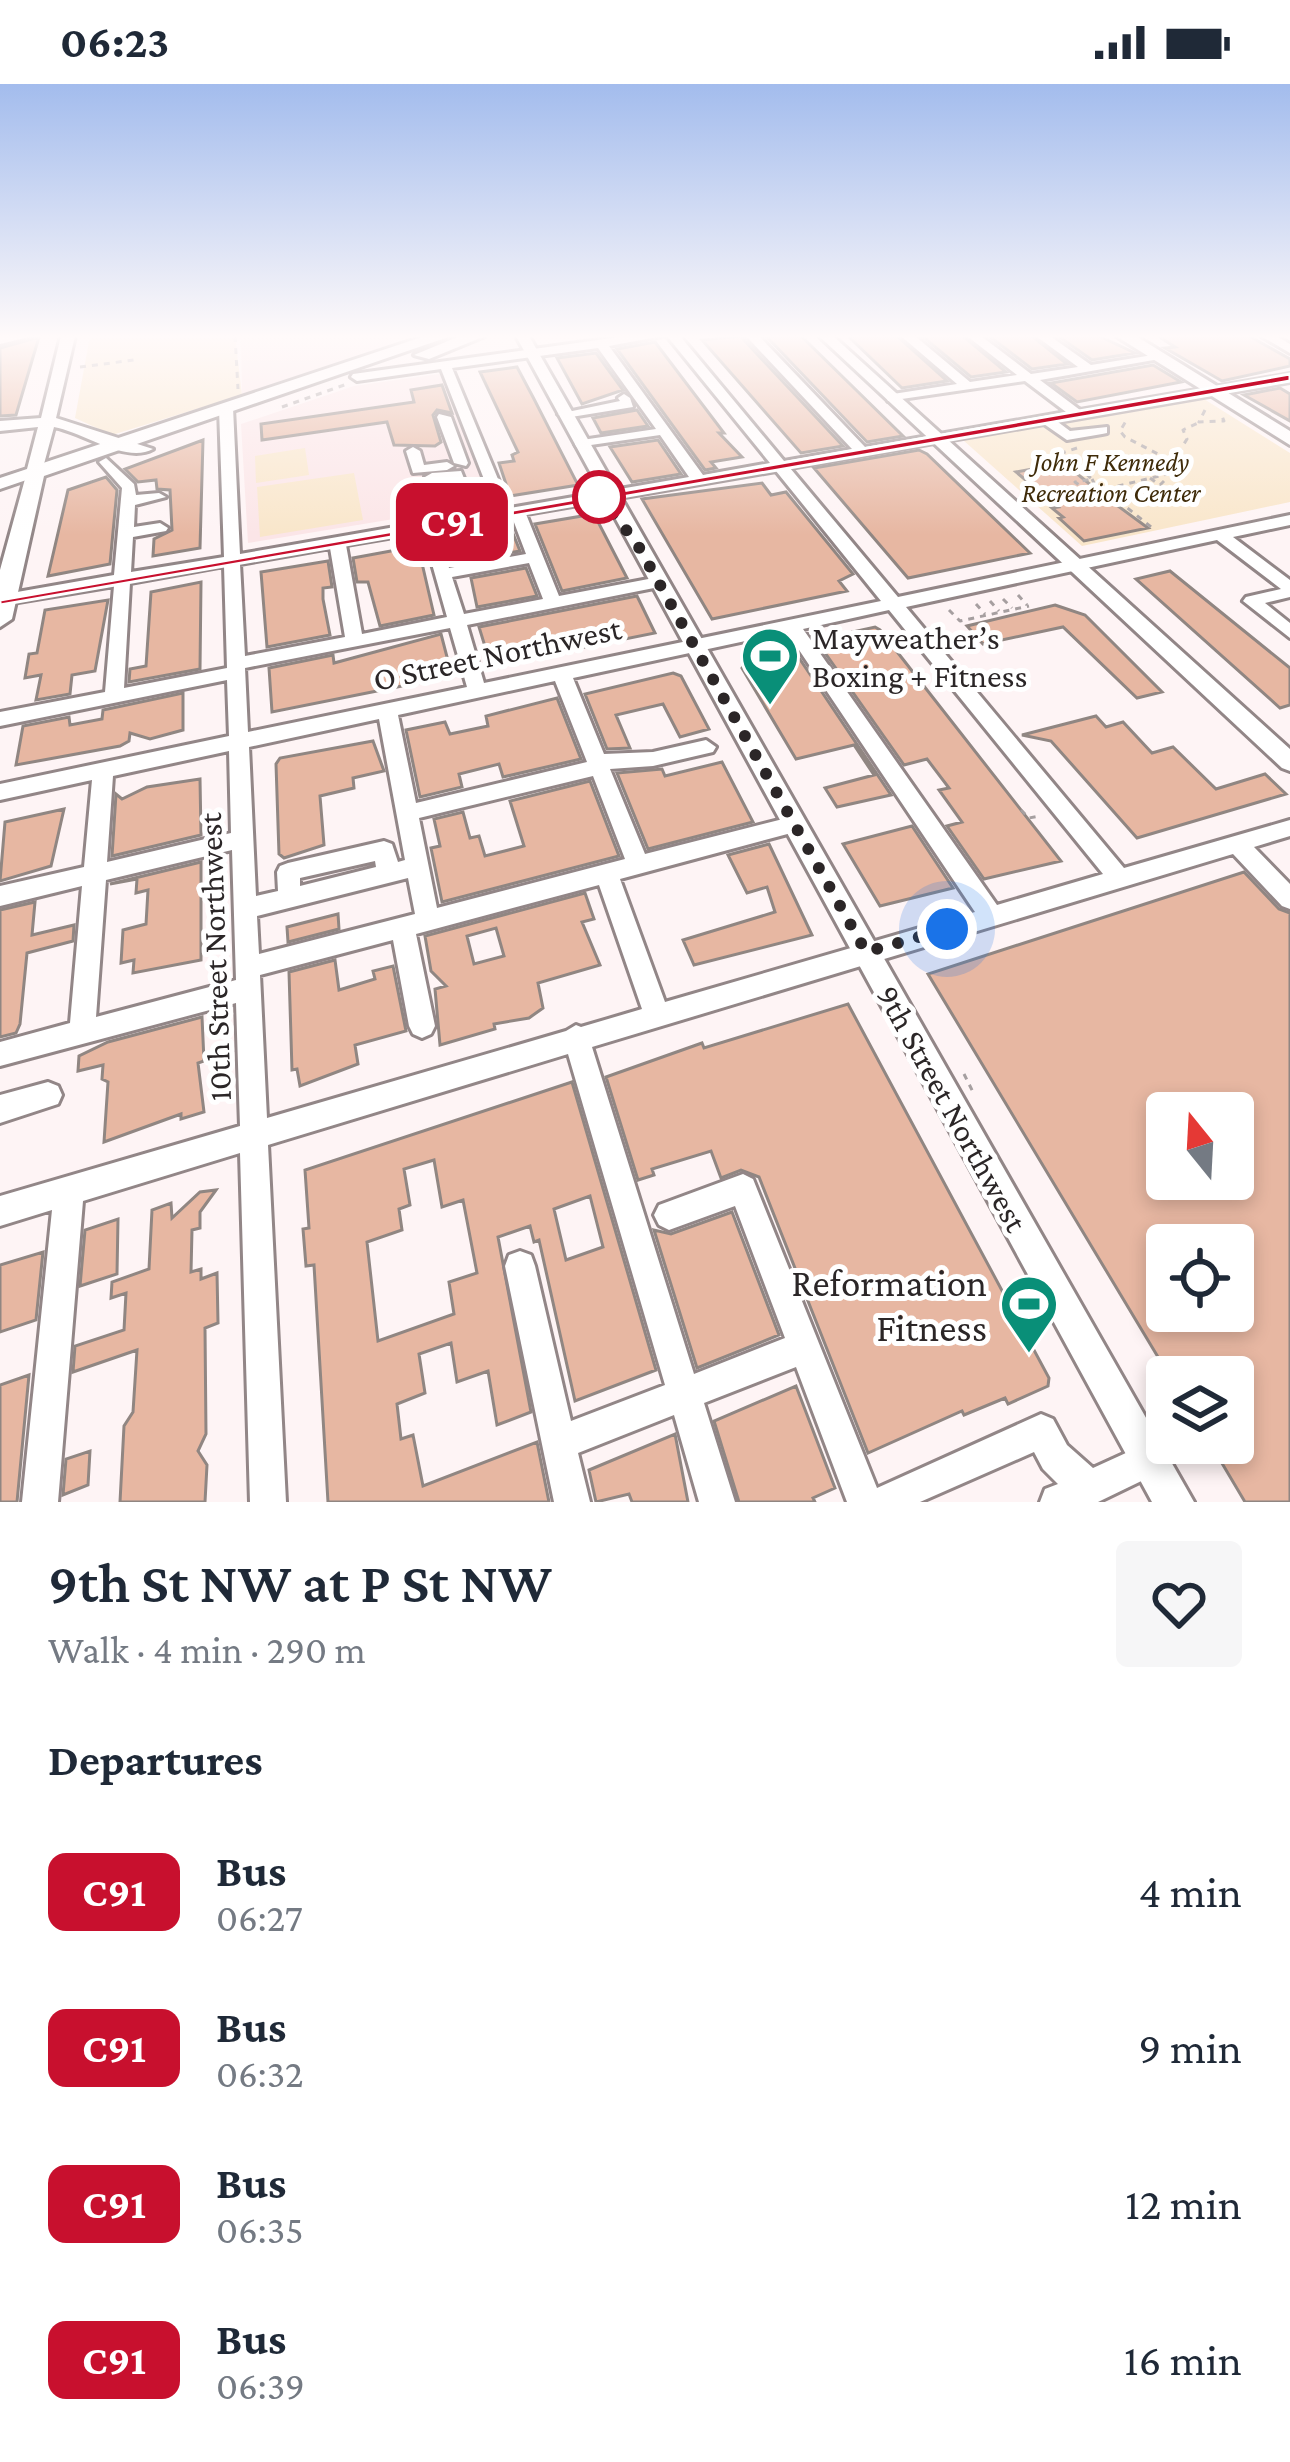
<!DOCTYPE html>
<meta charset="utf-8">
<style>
:root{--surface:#fff;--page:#f6f6f7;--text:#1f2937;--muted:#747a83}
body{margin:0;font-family:"Crimson Pro",serif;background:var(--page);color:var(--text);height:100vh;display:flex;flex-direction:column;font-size:45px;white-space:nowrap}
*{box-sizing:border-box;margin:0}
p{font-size:39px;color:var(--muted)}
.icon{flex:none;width:66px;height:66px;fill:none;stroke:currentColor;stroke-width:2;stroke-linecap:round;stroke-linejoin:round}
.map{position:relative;height:1418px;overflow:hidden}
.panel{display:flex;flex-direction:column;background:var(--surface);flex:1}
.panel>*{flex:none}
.badge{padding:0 24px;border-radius:18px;font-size:42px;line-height:78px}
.needle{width:78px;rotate:342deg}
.tools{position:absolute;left:1146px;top:1008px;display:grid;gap:24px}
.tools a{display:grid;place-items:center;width:108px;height:108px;border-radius:12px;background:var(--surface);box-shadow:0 6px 18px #0003;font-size:60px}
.you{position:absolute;width:60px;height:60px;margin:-30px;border:9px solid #fff;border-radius:50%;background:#1a73e8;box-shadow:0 0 0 18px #1a73e833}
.map>.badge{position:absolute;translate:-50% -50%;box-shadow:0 0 0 6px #fff}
h2{padding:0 48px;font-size:45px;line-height:108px}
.round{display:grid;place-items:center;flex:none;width:126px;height:126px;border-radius:12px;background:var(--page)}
.overview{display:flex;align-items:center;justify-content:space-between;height:204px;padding:0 48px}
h1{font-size:57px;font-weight:600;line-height:90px}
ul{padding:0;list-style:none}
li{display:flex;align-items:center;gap:36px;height:156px;padding:0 48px}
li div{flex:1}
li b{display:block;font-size:45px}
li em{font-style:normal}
li .badge{min-width:132px;font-weight:700;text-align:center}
.status{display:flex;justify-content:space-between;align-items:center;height:84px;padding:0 60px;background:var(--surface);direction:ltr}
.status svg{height:33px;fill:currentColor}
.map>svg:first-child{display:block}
.built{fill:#fbe5e7}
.green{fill:#f9e6ca}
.building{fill:#e7b7a2;stroke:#908682;stroke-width:3;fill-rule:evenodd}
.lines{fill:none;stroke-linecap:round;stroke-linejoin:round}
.minor-casing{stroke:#928687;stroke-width:6}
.major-casing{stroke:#928687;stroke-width:6}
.highway-casing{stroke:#928687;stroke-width:6}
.path{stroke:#a69fa0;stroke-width:3;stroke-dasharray:6 6;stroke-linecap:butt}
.minor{fill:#fff;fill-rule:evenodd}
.major{fill:#fff;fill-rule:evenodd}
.highway{fill:#fff;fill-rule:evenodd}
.line{fill:#c8102e;stroke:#fff;stroke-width:3}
.walk{stroke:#2b2627;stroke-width:12;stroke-dasharray:0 21.6}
.stop-dot{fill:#fff;stroke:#c8102e;stroke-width:6}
.labels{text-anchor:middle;stroke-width:10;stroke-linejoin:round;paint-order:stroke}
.far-park-label{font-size:27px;font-style:italic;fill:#3f2b09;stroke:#fff}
.poi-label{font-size:33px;fill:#2b2627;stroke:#fff;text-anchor:start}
.street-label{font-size:33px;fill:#2b2627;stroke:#fff}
.near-poi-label{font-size:39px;fill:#2b2627;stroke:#fff;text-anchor:end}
</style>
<div class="status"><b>06:23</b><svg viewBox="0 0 49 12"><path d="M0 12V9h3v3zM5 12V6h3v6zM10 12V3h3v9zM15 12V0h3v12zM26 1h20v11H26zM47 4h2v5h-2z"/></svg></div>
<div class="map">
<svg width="1290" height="1418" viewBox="0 0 1290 1418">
<rect width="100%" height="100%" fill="#fef4f5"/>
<path class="built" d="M 241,252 L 386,252 L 398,259 L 242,311 Z
M 446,289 L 497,418 L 248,459 L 241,340 L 354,302 Z"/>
<path class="green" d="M 90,252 L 235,252 L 242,311 L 112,351 L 75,334 Z
M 1204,315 L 1290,369 L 1290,418 L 1082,462 L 963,356 Z
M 305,364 L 309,391 L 256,399 L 255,372 Z
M 354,389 L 363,436 L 260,453 L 257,403 Z"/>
<path class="building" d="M 742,252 L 743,255 L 843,362 L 801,369 L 702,256 Z
M 766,252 L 801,252 L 903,352 L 867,358 Z
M 848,252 L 897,252 L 947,297 L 902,304 Z
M 922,252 L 963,252 L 1006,288 L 971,293 Z
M 989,252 L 1032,252 L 1067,280 L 1032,285 Z
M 1058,252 L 1099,252 L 1135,269 L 1092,276 Z
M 1158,252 L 1249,252 L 1290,275 L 1290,282 L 1222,297 L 1165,264 L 1175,263 Z
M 39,253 L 16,331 L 0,332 L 0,264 Z
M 655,258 L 724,349 L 719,349 L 742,373 L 711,378 L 716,384 L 705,386 L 617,265 Z
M 596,269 L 623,306 L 582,320 L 557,274 Z
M 1153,281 L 1181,298 L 1077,318 L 1051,299 Z
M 517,283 L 534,315 L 578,401 L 510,412 L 499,379 L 514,377 L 512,371 L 518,368 L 480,288 Z
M 442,301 L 452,329 L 437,326 L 433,331 L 441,358 L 435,362 L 394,361 L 387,338 L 262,356 L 261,340 L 414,318 L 411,306 Z
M 1280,304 L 1290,310 L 1290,337 L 1244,311 Z
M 637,326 L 648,342 L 601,349 L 593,334 Z
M 203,356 L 200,464 L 153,472 L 154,455 L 172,446 L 170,406 L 157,405 L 156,396 L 138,398 L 125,385 Z
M 658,356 L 681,390 L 632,398 L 610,363 Z
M 919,366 L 927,370 L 1030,469 L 908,494 L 814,384 Z
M 1064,379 L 1103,411 L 1148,444 L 1084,457 L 1059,434 L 1063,433 L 1052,424 L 1058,423 L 1016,388 Z
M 106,393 L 117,406 L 110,480 L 48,492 L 68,406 Z
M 762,399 L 771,411 L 786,408 L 853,490 L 839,497 L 847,507 L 712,535 L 642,415 Z
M 594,430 L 627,494 L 562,507 L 535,440 Z
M 512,447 L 520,467 L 461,477 L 455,457 Z
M 418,462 L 434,531 L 380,542 L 368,498 L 357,498 L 353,474 Z
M 328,477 L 332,503 L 323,504 L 323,515 L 330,551 L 267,563 L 261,488 Z
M 526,484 L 537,512 L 477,523 L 471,494 Z
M 1170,487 L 1290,584 L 1290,621 L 1280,624 L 1136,495 Z
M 201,498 L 200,585 L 129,598 L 130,585 L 146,582 L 151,508 Z
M 637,512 L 655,549 L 491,582 L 479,543 Z
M 108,516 L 95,587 L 72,591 L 70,610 L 36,616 L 41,591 L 25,594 L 29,570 L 37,569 L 45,526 Z
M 1055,521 L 1085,531 L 1162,608 L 1137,614 L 1063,543 L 983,560 L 967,542 Z
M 875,543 L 880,546 L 1061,777 L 984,795 L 947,742 L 962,738 L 939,706 L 949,704 L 927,675 L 904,681 L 816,556 Z
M 441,550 L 452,592 L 272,628 L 269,584 L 333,571 L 334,579 Z
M 791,562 L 891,711 L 837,723 L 825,704 L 874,691 L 854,661 L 796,675 L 742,584 L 753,570 Z
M 673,589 L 681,592 L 709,645 L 680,653 L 663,620 L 616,631 L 630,664 L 607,665 L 585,610 Z
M 183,609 L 183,646 L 150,655 L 130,649 L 129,657 L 120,662 L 16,681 L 23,642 L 69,633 L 70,641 L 102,635 L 103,626 Z
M 557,614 L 581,675 L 503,693 L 499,680 L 459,690 L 462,703 L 420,713 L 406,646 L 445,638 L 450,650 L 488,642 L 486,632 Z
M 1096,632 L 1106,643 L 1123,638 L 1152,669 L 1173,663 L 1216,705 L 1265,690 L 1286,710 L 1137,754 L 1051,657 L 1022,651 Z
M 373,657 L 384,687 L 353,694 L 354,704 L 320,712 L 324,761 L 284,774 L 279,770 L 276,680 L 280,674 Z
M 722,678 L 753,738 L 648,765 L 617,689 L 662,685 L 665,692 Z
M 200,695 L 201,751 L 112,772 L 116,710 L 122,715 L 147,703 Z
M 590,697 L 619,772 L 442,818 L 431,764 L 440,762 L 434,735 L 463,728 L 470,754 L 479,752 L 485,772 L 524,762 L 510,717 Z
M 64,725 L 51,782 L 0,797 L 5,738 Z
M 912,742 L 953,804 L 880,822 L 843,760 Z
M 769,760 L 812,851 L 694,881 L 683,856 L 775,828 L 767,803 L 747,809 L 728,771 Z
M 201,778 L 201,876 L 133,889 L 134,876 L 121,879 L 123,846 L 146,840 L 148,806 L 136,809 L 137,795 L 110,800 Z
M 1244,788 L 1279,825 L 1290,829 L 1290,1418 L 1245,1418 L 1210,1359 L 1233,1359 L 1233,1293 L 1170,1293 L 928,890 ZM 1167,1029 L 1233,1029 L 1233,1095 L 1167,1095 ZM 1167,1161 L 1233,1161 L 1233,1227 L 1167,1227 Z
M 585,809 L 594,835 L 582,838 L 600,881 L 538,899 L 543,924 L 529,934 L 494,940 L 495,945 L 440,961 L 435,905 L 446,902 L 431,887 L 425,852 ZM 496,844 L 504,872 L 474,880 L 467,852 Z
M 35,818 L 32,851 L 74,841 L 73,857 L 27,869 L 20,940 L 16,949 L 0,953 L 0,826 Z
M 338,830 L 339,845 L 288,858 L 287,843 Z
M 335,876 L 339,906 L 375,895 L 373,887 L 393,882 L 406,947 L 355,961 L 358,980 L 300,1002 L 297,985 L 292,986 L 289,888 Z
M 848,920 L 1049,1294 L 1048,1302 L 1008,1320 L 1005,1314 L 964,1331 L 962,1327 L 868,1369 L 759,1093 L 741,1086 L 721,1094 L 711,1067 L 652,1085 L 654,1091 L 638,1096 L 606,993 L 702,959 L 704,964 Z
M 202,933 L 204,977 L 198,979 L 204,1028 L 181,1035 L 181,1030 L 104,1058 L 108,998 L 102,995 L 103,981 L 78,987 L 79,972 L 108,958 Z
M 572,998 L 656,1286 L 575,1317 L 539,1156 L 534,1158 L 530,1142 L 498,1153 L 531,1328 L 497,1341 L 488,1287 L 457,1298 L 451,1259 L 419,1270 L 425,1309 L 397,1320 L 401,1355 L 413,1351 L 423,1402 L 537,1358 L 549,1418 L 328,1418 L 314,1181 L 306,1182 L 303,1145 L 309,1144 L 305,1086 ZM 434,1076 L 442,1123 L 463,1116 L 477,1189 L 449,1198 L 454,1230 L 378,1257 L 367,1158 L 402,1146 L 399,1125 L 410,1121 L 404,1085 ZM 590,1112 L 603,1163 L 566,1176 L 554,1125 Z
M 216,1106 L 200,1128 L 200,1144 L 192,1146 L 191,1188 L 201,1185 L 201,1195 L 217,1189 L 218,1239 L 205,1244 L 206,1350 L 198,1367 L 207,1381 L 205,1418 L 120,1418 L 124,1342 L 133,1328 L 137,1266 L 73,1288 L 75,1262 L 124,1246 L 126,1209 L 111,1214 L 112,1198 L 149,1185 L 152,1126 L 171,1119 L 172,1134 L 200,1108 Z
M 732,1128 L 779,1251 L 697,1284 L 654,1146 L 671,1150 Z
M 118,1135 L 117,1190 L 80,1202 L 85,1146 Z
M 43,1168 L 36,1236 L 0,1248 L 0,1181 Z
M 29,1291 L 17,1418 L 0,1418 L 0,1301 Z
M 796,1302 L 835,1404 L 813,1414 L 815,1418 L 739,1418 L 714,1337 Z
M 675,1350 L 688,1418 L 632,1418 L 629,1410 L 596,1418 L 589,1386 Z
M 90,1367 L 88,1401 L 63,1411 L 66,1375 Z"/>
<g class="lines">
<g class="minor-casing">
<path id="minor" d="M 0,252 L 33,252 L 0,260 Z
M 627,252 L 662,252 L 609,262 L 703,391 L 770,379 L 667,252 L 680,252 L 784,377 L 852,365 L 746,252 L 759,252 L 865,363 L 1066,328 L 1025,297 L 888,317 L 887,314 L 893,310 L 957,300 L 901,252 L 915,252 L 970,298 L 1017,291 L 967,252 L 981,252 L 1031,290 L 1078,283 L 1036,252 L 1050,252 L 1091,281 L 1159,270 L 1165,274 L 1040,296 L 1080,326 L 1290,290 L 1290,298 L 1058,338 L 1070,347 L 1107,343 L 1107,349 L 1102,350 L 1067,356 L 1044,340 L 790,384 L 898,513 L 1290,431 L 1290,441 L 1233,453 L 1290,496 L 1290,513 L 1265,519 L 1290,539 L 1290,554 L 1243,517 L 1246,513 L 1281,505 L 1217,456 L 906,523 L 1124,784 L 1290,736 L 1290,752 L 1254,763 L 1290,800 L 1290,825 L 1282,822 L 1233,770 L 592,963 L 694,1290 L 785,1254 L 735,1122 L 669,1146 L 659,1141 L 654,1131 L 659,1121 L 743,1090 L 753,1095 L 877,1404 L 1041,1330 L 1053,1335 L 1067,1361 L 1093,1384 L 1150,1358 L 1162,1363 L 1167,1375 L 1162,1387 L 1098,1418 L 1040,1418 L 1045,1405 L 1058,1400 L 1043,1385 L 1034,1368 L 920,1418 L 847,1418 L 796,1283 L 704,1319 L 735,1418 L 699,1418 L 674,1331 L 578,1369 L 590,1418 L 554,1418 L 505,1182 L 509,1171 L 520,1167 L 531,1171 L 535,1182 L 571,1337 L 665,1301 L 568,970 L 268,1061 L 286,1418 L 250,1418 L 240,1069 L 83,1117 L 58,1418 L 22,1418 L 52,1126 L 0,1142 L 0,1112 L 240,1042 L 236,919 L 0,982 L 0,958 L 70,939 L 82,802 L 0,822 L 0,802 L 84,783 L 92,696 L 0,716 L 0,700 L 229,652 L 227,596 L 0,642 L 0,628 L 105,608 L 114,502 L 0,521 L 0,511 L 114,491 L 122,404 L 99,378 L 106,374 L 134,400 L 136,411 L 159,409 L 166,413 L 135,421 L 134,443 L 160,439 L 168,444 L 166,447 L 133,453 L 131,488 L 224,473 L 219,324 L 226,320 L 233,324 L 240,470 L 464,431 L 451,395 L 440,396 L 449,421 L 436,424 L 425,393 L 432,389 L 461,387 L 478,429 L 496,426 L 441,285 L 357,297 L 351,293 L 353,290 ZM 598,264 L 656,345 L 582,356 L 575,360 L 577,363 L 660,351 L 689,393 L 510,424 L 452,284 ZM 776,387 L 881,517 L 484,599 L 467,541 L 659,503 L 667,498 L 659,493 L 559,512 L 526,430 ZM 512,433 L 526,470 L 449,484 L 438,445 ZM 423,448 L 447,533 L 362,550 L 346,461 ZM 330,464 L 345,553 L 245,572 L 240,480 ZM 529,479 L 543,515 L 464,530 L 452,493 ZM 224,482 L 227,584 L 124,604 L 130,499 ZM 889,526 L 1103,790 L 997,821 L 803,545 ZM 450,544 L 467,603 L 248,648 L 245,584 ZM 787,548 L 975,828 L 665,918 L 620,795 L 795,748 L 803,746 L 806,740 L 803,734 L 795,732 L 645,770 L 610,685 L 653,682 L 713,668 L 716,663 L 706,656 L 653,668 L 604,670 L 573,594 ZM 555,597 L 587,678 L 416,719 L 398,631 ZM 379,635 L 405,776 L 398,778 L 392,760 L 384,757 L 288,779 L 280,782 L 277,788 L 278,807 L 256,812 L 249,663 ZM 229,667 L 231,749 L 107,778 L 113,692 ZM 593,692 L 625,775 L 437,824 L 419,734 ZM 232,766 L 236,896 L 96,933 L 106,796 ZM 375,777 L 376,783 L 300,802 L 300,794 ZM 408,794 L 415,830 L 259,870 L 257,832 ZM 599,801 L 642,925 L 581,943 L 576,941 L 566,947 L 267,1034 L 260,891 L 393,856 L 409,942 L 413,950 L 422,954 L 431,950 L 435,942 L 416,850 Z
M 1261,252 L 1276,252 L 1290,260 L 1290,269 Z
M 624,310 L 630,314 L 633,323 L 565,334 L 558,330 L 620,317 L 618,314 Z
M 439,330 L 451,333 L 468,379 L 466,382 L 454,379 L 437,333 Z
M 413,363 L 420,367 L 424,381 L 447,378 L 454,382 L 447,386 L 413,389 L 406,367 Z
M 48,998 L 58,1002 L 62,1011 L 58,1020 L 0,1039 L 0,1011 Z"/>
</g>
<g class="major-casing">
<path id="major" d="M 61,252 L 75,252 L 56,334 L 153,365 C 126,380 83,348 54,343 L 41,391 L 0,405 L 0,394 L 27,385 L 38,343 L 0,347 L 0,337 L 41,334 Z
M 516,252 L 529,252 L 1194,1418 L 1152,1418 Z
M 819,252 L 833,252 L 1290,665 L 1290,687 L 1282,684 Z"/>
</g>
<g class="highway-casing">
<path id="highway" d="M 425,252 L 451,252 L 44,392 L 12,535 L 0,543 L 0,486 L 28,384 Z
M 460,252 L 485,252 L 429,275 L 414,271 Z
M 1116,252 L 1136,252 L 1290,347 L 1290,361 Z"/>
</g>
<path class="path" d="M 235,252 L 238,305
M 80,283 L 134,276
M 282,323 L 347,300
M 1205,326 L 1199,338 L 1224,337 L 1222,332
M 1077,364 L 1062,369 L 1092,395
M 1180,380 L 1176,373 L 1187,355 L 1183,346 L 1198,339
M 1150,394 L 1160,401 L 1164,397
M 1092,395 L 1098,407 L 1090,409 L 1075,398 Z
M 1136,401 L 1147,403 L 1141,398
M 1106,405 L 1180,387 L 1181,382 L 1125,353 L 1120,347 L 1126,337
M 1098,407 L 1105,406 L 1155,446
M 1018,511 L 1027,521
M 1003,515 L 1012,524
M 990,517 L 999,527
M 976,520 L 985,530
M 949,526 L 960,537 L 1029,522
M 1021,726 L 1029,734 L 1039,732
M 964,990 L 973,1008"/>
<use href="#minor" class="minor"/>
<use href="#major" class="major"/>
<use href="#highway" class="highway"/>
</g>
<linearGradient id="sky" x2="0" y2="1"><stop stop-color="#a3bced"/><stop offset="0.56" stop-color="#fffafa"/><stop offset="1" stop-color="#fffafa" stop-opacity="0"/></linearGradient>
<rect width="1290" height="451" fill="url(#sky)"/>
<path class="line" d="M 1290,290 L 1290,297 L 0,521 L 0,516 Z"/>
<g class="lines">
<path class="walk" d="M 599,413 L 636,458 L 866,868 L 947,845"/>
</g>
<defs>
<g id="stadium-pin" transform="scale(3)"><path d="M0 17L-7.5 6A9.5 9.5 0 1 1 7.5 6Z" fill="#098f78" stroke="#fff"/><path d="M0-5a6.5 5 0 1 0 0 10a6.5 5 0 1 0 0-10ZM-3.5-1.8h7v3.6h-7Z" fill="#fff"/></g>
</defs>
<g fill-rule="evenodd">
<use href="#stadium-pin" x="770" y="572"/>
<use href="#stadium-pin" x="1029" y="1220"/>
</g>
<circle class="stop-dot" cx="599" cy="413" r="24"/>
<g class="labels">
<g class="far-park-label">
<text x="1111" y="387">John F Kennedy<tspan x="1111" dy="31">Recreation Center</tspan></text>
</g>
<g class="poi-label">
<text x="812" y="565">Mayweather’s<tspan x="812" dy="38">Boxing + Fitness</tspan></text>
</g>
<g class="street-label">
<text transform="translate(497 569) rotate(-12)" y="12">O Street Northwest</text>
<text transform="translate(214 873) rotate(-92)" y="12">10th Street Northwest</text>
<text transform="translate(953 1024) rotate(61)" y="12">9th Street Northwest</text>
</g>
<g class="near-poi-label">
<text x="987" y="1212">Reformation<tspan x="987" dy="45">Fitness</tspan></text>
</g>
</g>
</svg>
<div class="tools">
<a><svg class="needle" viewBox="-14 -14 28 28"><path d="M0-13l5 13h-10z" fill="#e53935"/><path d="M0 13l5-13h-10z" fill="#747a83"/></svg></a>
<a><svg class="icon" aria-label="locate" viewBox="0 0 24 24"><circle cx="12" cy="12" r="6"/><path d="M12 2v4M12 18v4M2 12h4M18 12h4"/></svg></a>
<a><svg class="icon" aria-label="layers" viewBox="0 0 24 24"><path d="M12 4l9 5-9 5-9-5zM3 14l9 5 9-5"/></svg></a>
</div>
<div class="you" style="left:947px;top:845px"></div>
<b class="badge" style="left:452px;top:438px;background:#c8102e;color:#fff">C91</b>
</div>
<section class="panel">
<div class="overview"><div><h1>9th St NW at P St NW</h1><p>Walk · 4 min · 290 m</p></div><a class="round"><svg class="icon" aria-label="heart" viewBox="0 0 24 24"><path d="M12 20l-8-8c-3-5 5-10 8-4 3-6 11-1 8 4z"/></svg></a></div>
<h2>Departures</h2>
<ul>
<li><span class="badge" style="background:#c8102e;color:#fff">C91</span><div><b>Bus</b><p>06:27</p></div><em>4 min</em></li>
<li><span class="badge" style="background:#c8102e;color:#fff">C91</span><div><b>Bus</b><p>06:32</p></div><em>9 min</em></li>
<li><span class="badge" style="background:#c8102e;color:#fff">C91</span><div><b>Bus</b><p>06:35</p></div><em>12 min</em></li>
<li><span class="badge" style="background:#c8102e;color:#fff">C91</span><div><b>Bus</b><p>06:39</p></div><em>16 min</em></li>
</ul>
</section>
